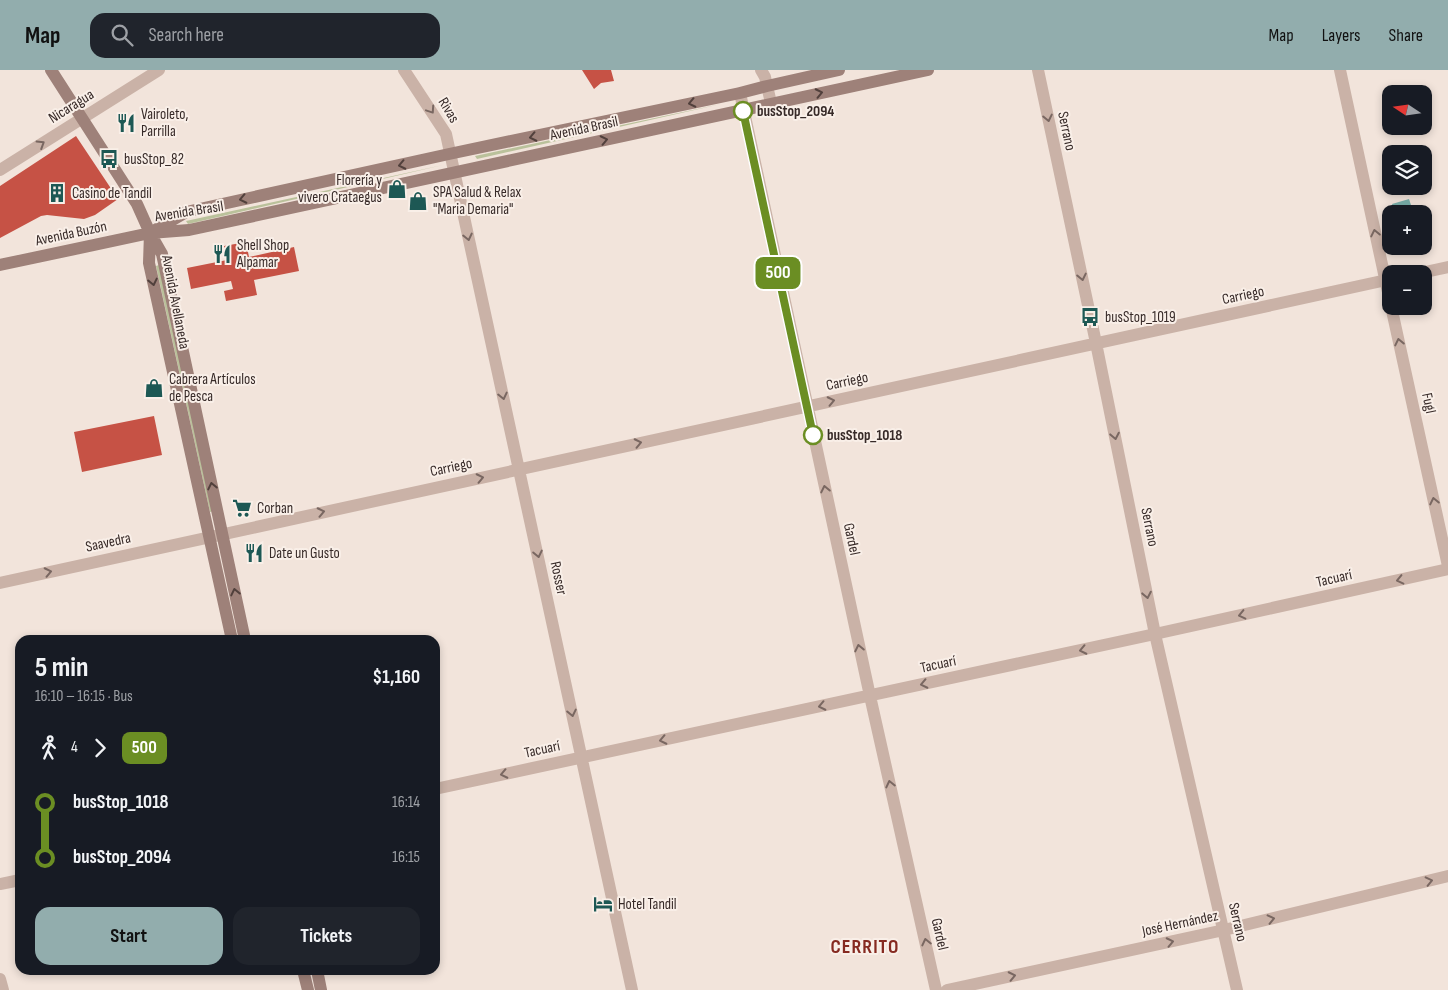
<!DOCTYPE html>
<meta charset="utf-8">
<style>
:root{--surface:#171b24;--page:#20242c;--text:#f1f3f6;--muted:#9ea1a6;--accent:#92adad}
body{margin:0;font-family:"Sofia Sans Condensed",sans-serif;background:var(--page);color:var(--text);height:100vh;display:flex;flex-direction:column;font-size:19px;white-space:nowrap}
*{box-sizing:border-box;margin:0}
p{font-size:16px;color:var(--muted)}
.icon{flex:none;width:28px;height:28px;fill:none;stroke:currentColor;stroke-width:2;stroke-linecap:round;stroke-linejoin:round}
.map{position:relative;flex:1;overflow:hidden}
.side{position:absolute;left:15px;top:565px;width:425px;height:340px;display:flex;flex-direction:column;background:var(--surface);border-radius:15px;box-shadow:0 2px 8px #0003}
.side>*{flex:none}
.badge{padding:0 10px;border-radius:8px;font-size:18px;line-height:32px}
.needle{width:32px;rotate:283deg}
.buttons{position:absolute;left:1382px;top:15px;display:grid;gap:10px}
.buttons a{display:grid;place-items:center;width:50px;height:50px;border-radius:10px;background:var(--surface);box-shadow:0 2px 8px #0003;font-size:25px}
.map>.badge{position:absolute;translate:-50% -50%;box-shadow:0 0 0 2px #fff}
.legs{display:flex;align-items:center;gap:8px;height:55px;padding:0 20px;font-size:16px}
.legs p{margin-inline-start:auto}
.headline{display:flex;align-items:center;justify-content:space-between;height:85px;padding:0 20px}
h1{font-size:28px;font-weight:700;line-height:38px}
.cta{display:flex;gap:10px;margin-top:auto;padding:10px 20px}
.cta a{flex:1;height:58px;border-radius:15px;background:var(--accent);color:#111;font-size:20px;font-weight:700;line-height:58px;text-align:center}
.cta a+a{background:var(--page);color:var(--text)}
ul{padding:0 20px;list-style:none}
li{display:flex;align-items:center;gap:18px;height:55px;font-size:19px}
li i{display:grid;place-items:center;width:8px;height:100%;margin:0 6px;background:currentColor}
li i::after{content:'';width:12px;height:12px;margin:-6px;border:4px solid;border-radius:50%;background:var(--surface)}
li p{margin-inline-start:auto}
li:first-child i{background:linear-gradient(#0000 50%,currentColor 0)}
li:last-child i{background:linear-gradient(currentColor 50%,#0000 0)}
header{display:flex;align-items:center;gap:30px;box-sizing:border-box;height:70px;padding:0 25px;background:var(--accent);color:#111}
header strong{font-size:24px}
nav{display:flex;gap:28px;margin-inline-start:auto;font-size:18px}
.search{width:350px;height:45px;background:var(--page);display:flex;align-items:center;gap:12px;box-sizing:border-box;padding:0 18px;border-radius:15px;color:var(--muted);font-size:19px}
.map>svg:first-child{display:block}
.green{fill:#bac19b}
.water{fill:#7aafaa}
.building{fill:#c65245}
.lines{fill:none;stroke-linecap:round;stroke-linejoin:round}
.minor{stroke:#cab2a7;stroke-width:12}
.tertiary{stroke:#cab2a7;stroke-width:12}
.secondary{stroke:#9e8179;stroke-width:12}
.oneway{stroke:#51403c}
.oneway2{stroke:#796761}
.line-1-casing{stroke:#fff;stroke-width:11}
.line-1{stroke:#6b8e23;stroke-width:8}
.stop-1-dot{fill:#fff;stroke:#6b8e23;stroke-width:2.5}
.labels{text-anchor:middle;stroke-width:4;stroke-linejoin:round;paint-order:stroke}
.street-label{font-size:15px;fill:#372a28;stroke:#f9efe8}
.stop-label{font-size:15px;font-weight:bold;fill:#372a28;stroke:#f9efe8;text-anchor:start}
.poi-label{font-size:15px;fill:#372a28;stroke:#f9efe8;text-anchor:start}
.district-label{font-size:20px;font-weight:bold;letter-spacing:1px;fill:#862a21;stroke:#f9efe8}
</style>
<header>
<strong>Map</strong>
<div class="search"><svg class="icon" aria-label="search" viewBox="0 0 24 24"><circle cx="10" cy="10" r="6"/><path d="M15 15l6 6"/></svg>Search here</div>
<nav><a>Map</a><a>Layers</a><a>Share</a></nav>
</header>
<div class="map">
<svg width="1448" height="920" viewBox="0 0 1448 920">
<rect width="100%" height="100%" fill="#f2e4db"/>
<path class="green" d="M 721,34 L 477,89 L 475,86 Z
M 443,95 L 188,154 L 186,151 Z
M 159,195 L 214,441 L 210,442 L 156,196 Z"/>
<path class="water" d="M 1409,129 L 1411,135 L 1394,140 L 1392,134 Z"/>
<path class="building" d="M 582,0 L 611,0 L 614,11 L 601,13 L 594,19 Z
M 76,66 L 118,129 L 95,145 L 84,149 L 47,145 L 41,146 L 0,168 L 0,116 Z
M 246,172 L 249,187 L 294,177 L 299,201 L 254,210 L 257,225 L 226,231 L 224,221 L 233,219 L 231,211 L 191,219 L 187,198 L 227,190 L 224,176 Z
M 154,346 L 162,385 L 82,402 L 74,362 Z"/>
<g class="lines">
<path class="minor" d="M 404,0 L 446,64 L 632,920
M 761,0 L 765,7 L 771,33
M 1038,0 L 1096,273 L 1155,564 L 1237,920
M 740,23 L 870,626 L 936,920
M 0,100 L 159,0
M 1416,204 L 1448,197
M 0,513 L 1391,209
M 435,719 L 1155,564 L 1448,499
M 0,814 L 20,810
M 0,909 L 3,920
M 947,920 L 1224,860 L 1448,806"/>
<path class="tertiary" d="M 1340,0 L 1391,236
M 1391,236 L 1448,496"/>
<path class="secondary" d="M 51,0 L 137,134 L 150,163 L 162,184 L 245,570
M 152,162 L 186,142 L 449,84 L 740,23 L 767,16 L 839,0
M 150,163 L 149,193 L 232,570
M 0,195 L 150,163 L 189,160 L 928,0
M 303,900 L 308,920
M 317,900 L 321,920"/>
</g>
<defs><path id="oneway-chevron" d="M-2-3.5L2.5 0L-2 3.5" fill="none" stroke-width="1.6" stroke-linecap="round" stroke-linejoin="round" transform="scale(1.25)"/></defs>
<g class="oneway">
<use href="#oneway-chevron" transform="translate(819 23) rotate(-12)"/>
<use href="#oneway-chevron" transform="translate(692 33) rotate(168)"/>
<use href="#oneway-chevron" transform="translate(533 67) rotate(168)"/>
<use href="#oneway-chevron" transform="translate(604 70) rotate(-12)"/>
<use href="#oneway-chevron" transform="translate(402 95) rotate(168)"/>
<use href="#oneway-chevron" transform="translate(243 129) rotate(168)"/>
<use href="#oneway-chevron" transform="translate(153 212) rotate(78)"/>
<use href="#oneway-chevron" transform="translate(212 416) rotate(-102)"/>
<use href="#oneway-chevron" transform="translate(235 522) rotate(-102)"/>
</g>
<g class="oneway2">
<use href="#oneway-chevron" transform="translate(431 40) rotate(56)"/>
<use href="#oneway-chevron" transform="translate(1048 48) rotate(78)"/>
<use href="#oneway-chevron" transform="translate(41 74) rotate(-32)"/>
<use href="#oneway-chevron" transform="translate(1375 163) rotate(-102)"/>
<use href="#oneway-chevron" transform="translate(468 167) rotate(77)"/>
<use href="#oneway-chevron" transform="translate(1082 207) rotate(78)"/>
<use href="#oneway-chevron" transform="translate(1399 272) rotate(-102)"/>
<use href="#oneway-chevron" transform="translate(503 326) rotate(77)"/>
<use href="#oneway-chevron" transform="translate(831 331) rotate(-12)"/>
<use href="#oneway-chevron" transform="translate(1115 366) rotate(79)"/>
<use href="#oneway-chevron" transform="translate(638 373) rotate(-12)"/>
<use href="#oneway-chevron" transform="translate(480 408) rotate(-12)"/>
<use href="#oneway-chevron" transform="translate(825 419) rotate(-102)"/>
<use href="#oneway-chevron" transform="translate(1434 431) rotate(-102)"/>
<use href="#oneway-chevron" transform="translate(321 442) rotate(-12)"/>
<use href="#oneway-chevron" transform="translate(538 484) rotate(78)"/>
<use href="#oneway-chevron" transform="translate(48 502) rotate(-12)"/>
<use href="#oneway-chevron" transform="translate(1400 510) rotate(167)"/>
<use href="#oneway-chevron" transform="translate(1147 525) rotate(79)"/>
<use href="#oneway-chevron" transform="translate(1242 545) rotate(167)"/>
<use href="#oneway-chevron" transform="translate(859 578) rotate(-102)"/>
<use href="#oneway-chevron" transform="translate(1083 580) rotate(168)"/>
<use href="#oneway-chevron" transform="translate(924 614) rotate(168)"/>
<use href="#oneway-chevron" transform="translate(822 636) rotate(168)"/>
<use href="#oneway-chevron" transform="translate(572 643) rotate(78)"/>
<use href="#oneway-chevron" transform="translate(663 670) rotate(168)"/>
<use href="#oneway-chevron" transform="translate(504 704) rotate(168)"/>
<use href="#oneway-chevron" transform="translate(890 714) rotate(-103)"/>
<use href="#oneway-chevron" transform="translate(1429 811) rotate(-13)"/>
<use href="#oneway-chevron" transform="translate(1271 849) rotate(-13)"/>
<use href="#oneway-chevron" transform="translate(926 872) rotate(-103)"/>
<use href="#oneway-chevron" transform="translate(1170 872) rotate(-12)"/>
<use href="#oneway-chevron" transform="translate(1012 906) rotate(-12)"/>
</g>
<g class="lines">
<g class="line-1-casing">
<path id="line-1" d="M 743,41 L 813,365"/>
</g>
<use href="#line-1" class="line-1"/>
</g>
<defs>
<g id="restaurant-bare" transform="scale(1.5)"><path d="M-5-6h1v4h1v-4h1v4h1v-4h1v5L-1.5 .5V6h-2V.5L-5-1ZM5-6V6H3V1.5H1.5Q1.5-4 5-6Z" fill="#1d5854" stroke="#f9efe8" stroke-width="2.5" paint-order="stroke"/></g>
<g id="bus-bare" transform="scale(1.5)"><path d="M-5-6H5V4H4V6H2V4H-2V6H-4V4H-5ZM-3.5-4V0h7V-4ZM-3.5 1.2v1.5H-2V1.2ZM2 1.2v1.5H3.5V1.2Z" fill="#1d5854" stroke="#f9efe8" stroke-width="2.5" paint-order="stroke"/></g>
<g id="shop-bare" transform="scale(1.5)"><path d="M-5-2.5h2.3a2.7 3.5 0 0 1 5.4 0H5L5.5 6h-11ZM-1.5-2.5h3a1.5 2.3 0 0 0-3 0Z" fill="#1d5854" stroke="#f9efe8" stroke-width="2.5" paint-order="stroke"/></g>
<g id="building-bare" transform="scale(1.5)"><path d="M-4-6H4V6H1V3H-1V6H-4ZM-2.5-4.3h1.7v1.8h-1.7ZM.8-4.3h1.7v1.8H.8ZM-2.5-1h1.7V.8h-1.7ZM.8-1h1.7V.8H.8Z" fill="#1d5854" stroke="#f9efe8" stroke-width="2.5" paint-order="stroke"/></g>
<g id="supermarket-bare" transform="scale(1.5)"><path d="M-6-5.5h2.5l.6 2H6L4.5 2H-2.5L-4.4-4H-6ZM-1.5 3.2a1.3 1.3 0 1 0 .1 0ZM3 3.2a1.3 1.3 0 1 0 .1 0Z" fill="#1d5854" stroke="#f9efe8" stroke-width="2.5" paint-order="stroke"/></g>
<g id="hotel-bare" transform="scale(1.5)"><path d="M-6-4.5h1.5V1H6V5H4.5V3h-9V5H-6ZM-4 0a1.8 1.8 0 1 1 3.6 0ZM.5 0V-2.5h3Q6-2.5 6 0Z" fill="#1d5854" stroke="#f9efe8" stroke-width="2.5" paint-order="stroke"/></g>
</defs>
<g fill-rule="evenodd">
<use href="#restaurant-bare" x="126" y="53"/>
<use href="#bus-bare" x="109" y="89"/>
<use href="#shop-bare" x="397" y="119"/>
<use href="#building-bare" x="57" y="123"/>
<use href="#shop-bare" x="418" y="131"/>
<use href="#restaurant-bare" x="222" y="184"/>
<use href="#bus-bare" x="1090" y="247"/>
<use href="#shop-bare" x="154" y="318"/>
<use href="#supermarket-bare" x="242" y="438"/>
<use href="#restaurant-bare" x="254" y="483"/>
<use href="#hotel-bare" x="603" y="834"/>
</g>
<g class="stop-1-dot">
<circle cx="743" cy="41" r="9"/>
<circle cx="813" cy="365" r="9"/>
</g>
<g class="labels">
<g class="street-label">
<text transform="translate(71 36) rotate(-32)" y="5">Nicaragua</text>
<text transform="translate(449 40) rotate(59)" y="5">Rivas</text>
<text transform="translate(584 58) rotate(-12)" y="5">Avenida Brasil</text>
<text transform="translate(1067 61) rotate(78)" y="5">Serrano</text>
<text transform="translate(189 141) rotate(-9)" y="5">Avenida Brasil</text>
<text transform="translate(71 163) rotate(-12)" y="5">Avenida Buzón</text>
<text transform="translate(1243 225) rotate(-12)" y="5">Carriego</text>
<text transform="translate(176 232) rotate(79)" y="5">Avenida Avellaneda</text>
<text transform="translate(847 311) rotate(-12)" y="5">Carriego</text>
<text transform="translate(1429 333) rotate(78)" y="5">Fugl</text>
<text transform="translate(451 397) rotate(-12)" y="5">Carriego</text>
<text transform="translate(1150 457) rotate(79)" y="5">Serrano</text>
<text transform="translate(852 469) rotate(78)" y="5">Gardel</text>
<text transform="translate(108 472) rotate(-12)" y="5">Saavedra</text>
<text transform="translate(559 508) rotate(78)" y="5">Rosser</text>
<text transform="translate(1334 508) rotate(-13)" y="5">Tacuarí</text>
<text transform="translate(938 594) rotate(-12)" y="5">Tacuarí</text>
<text transform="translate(542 679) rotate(-12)" y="5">Tacuarí</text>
<text transform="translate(1238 852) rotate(77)" y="5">Serrano</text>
<text transform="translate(1180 853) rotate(-12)" y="5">José Hernández</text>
<text transform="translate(940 864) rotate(77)" y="5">Gardel</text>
</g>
<g class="stop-label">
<text x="757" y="46">busStop_2094</text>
<text x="827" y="370">busStop_1018</text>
</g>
<g class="poi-label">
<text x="141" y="49">Vairoleto,<tspan x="141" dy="17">Parrilla</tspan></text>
<text x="124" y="94">busStop_82</text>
<text x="382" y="115" text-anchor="end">Florería y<tspan x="382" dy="17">vivero Crataegus</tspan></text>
<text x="433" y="127">SPA Salud &amp; Relax<tspan x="433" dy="17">"Maria Demaria"</tspan></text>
<text x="72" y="128">Casino de Tandil</text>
<text x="237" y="180">Shell Shop<tspan x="237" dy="17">Alpamar</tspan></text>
<text x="1105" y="252">busStop_1019</text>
<text x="169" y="314">Cabrera Artículos<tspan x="169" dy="17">de Pesca</tspan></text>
<text x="257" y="443">Corban</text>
<text x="269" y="488">Date un Gusto</text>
<text x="618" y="839">Hotel Tandil</text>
</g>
<g class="district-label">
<text x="865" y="883">CERRITO</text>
</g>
</g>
</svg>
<div class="buttons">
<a><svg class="needle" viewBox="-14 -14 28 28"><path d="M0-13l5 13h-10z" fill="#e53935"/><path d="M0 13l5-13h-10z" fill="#9ea1a6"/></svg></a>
<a><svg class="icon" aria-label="layers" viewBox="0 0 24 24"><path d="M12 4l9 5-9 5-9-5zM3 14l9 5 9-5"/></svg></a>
<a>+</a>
<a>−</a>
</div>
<b class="badge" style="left:778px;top:203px;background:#6b8e23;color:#fff">500</b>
<section class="side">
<div class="headline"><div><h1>5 min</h1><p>16:10 – 16:15 · Bus</p></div><b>$1,160</b></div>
<div class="legs"><svg class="icon" aria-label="walk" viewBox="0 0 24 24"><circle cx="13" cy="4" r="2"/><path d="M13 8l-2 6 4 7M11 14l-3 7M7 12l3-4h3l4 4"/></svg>4<svg class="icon" aria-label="forward" viewBox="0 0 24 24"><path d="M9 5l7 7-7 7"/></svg><b class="badge" style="background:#6b8e23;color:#fff">500</b></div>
<ul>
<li><i style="color:#6b8e23"></i><b>busStop_1018</b><p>16:14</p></li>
<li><i style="color:#6b8e23"></i><b>busStop_2094</b><p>16:15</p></li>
</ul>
<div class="cta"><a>Start</a><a>Tickets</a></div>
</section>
</div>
